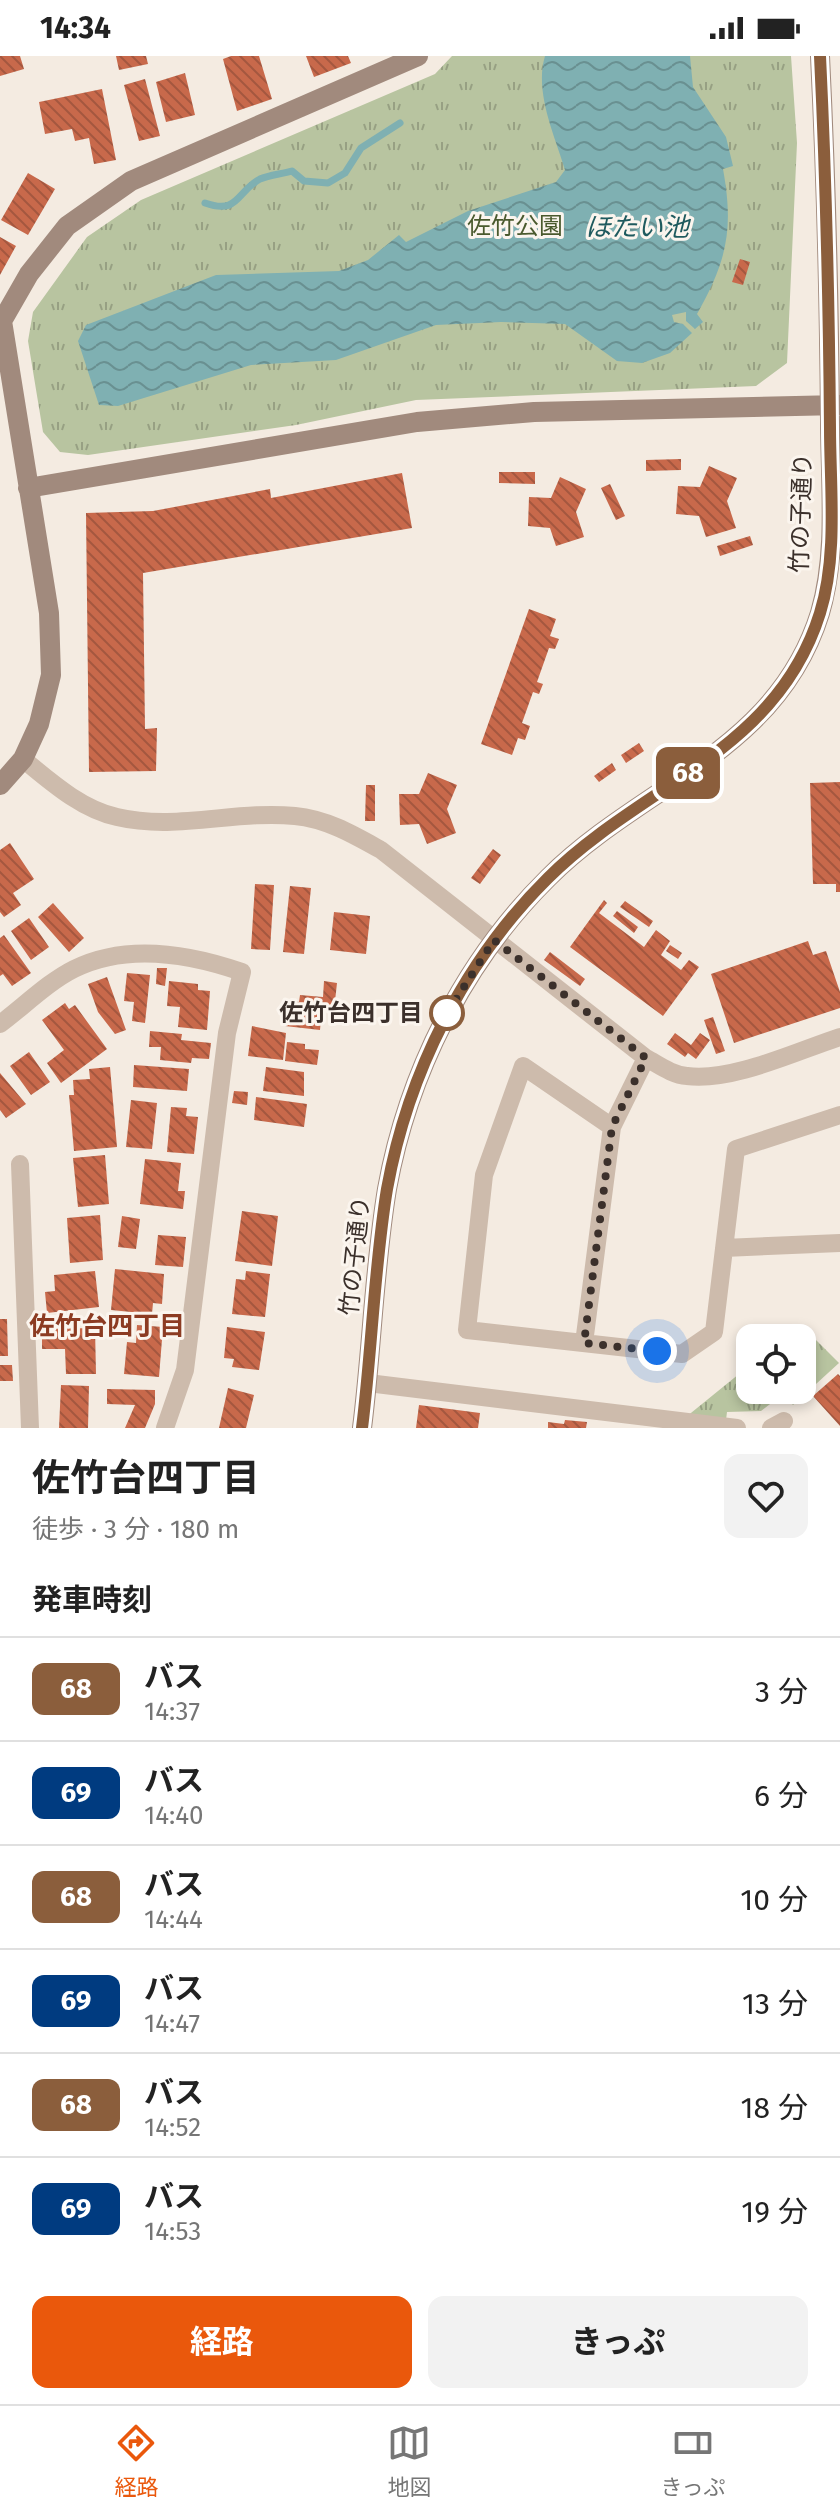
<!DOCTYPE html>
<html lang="ja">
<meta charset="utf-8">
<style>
:root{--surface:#fff;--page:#f2f2f2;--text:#222;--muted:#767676;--line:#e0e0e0;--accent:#ea580c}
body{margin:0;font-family:"Fira Sans","Noto Sans JP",sans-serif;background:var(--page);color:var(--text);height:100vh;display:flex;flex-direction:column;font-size:30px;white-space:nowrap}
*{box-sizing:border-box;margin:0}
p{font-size:26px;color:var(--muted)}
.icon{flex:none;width:44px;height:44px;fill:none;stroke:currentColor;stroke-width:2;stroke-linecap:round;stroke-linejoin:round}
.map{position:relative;height:1372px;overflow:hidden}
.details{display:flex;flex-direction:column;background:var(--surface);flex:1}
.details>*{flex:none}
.badge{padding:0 16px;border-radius:12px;font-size:28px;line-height:52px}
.controls{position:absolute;left:736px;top:1268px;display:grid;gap:16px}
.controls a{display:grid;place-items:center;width:80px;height:80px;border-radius:16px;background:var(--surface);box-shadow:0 4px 12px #0003;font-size:40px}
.you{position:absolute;width:40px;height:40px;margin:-20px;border:6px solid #fff;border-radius:50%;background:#1a73e8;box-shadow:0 0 0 12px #1a73e833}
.map>.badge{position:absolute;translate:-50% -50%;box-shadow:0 0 0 4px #fff}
h2{padding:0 32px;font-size:30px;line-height:72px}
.round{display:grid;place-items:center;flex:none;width:84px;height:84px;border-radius:16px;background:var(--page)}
.head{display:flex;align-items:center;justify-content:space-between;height:136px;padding:0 32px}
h1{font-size:38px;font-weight:700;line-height:60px}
.action{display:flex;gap:16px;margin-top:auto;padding:16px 32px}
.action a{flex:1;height:92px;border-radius:16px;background:var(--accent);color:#fff;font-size:32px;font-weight:700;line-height:92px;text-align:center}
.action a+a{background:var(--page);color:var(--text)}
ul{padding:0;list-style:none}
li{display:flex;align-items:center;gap:24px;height:104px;padding:0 32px;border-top:2px solid var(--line)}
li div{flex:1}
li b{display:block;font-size:30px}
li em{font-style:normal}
li .badge{min-width:88px;font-weight:700;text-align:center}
.status{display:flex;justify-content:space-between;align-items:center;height:56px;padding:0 40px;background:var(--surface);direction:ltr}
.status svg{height:22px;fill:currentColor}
.tab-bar{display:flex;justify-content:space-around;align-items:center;height:112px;border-top:2px solid var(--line);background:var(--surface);font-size:22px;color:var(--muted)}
.tab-bar a{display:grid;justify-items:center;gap:4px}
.tab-bar .selected{color:var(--accent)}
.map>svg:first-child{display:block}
.park{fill:url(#park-tufts)}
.water{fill:url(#water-waves)}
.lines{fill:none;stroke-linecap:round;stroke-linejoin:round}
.stream{stroke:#7fb0b2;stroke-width:7}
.building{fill:url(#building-back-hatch)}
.street{stroke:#cdbbac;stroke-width:18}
.secondary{stroke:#a18a7d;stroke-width:20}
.line-casing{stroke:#fff;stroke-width:18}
.line{stroke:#8b5e3c;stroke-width:12}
.walk{stroke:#3b302b;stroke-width:8;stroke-dasharray:0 14.4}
.stop-dot{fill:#fff;stroke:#8b5e3c;stroke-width:4}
.labels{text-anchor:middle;stroke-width:6;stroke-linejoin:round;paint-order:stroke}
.park-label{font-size:24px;fill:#4a5a2e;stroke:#fbf5ee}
.street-label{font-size:24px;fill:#3b302b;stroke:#fbf5ee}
.stop-label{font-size:24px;font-weight:bold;fill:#3b302b;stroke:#fbf5ee;text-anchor:end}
.water-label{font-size:26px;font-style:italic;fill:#1f5a5e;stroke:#fbf5ee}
.neighbourhood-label{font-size:26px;font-weight:bold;fill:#8c3b22;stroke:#fbf5ee}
</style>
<div class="status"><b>14:34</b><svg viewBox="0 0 49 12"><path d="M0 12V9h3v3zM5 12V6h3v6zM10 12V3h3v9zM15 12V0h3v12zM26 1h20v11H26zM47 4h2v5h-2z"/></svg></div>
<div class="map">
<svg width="840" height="1372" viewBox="0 0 840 1372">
<defs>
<pattern id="park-tufts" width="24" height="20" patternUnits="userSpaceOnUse" patternTransform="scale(2)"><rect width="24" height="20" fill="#b8c4a0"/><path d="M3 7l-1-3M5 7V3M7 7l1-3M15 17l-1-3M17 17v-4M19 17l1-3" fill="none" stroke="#97a083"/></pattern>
<pattern id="water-waves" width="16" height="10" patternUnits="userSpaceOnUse" patternTransform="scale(2)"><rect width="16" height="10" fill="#7fb0b2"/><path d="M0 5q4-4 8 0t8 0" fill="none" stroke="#699091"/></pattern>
<pattern id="building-back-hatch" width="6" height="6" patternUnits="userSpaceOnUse" patternTransform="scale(2)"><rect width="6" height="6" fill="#c8694b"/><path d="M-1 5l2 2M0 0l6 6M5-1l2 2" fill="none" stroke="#a4573f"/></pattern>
</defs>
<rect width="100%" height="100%" fill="#f4ebe1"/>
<path class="park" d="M 452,0 L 791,0 L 797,87 L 787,307 L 756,330 L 416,344 L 296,369 L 88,399 L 60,396 L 43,376 L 28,285 L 33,256 L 87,181 L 141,144 L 435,18 Z
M 791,1275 L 811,1279 L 839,1307 L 793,1349 L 783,1338 L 761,1355 L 727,1356 L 726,1364 L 686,1361 L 750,1309 L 750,1334 L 802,1334 L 802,1282 L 783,1282 Z"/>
<path class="water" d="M 545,0 L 690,0 L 693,31 L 726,81 L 733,110 L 723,113 C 734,173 727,205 697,258 L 703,266 L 695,273 L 686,265 L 686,256 L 672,259 L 674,266 L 683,268 L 692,277 L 670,297 L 642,307 L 617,305 L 565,268 L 501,266 L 436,269 L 336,304 L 251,309 L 118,350 L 99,349 L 78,285 L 86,269 L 216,219 L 339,215 L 368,204 L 399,179 L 406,186 L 468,155 L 556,126 L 565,114 C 555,80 534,36 545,0 Z"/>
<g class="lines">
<path class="stream" d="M 205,147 C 239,159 236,136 260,123 C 269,119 282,118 292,115 L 304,125 L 328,127 L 345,117 L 361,92 L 400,67"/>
</g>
<path class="building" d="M 0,0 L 20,0 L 24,13 L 0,20 Z
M 116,0 L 146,0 L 148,8 L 119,14 Z
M 231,0 L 259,0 L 272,43 L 237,55 L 223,3 Z
M 306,0 L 348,0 L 351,7 L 314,21 Z
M 185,17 L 195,59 L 166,66 L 156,26 Z
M 145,23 L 160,80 L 139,85 L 124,29 Z
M 102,33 L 116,104 L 94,108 L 89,82 L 75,85 L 72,73 L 45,78 L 39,46 Z
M 28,117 L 55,133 L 28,179 L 1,164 Z
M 0,181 L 16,190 L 0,219 Z
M 740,203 L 750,206 L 743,229 L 732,226 Z
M 681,403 L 681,414 L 646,415 L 646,404 Z
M 709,410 L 737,422 L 727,445 L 736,472 L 706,481 L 699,460 L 676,458 L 678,430 L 700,431 Z
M 499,416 L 535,416 L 535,428 L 499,427 Z
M 402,417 L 412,472 L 143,517 L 145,673 L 157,672 L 156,715 L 89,716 L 86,457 L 153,455 L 270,433 L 271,442 Z
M 560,421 L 586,433 L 576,456 L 584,481 L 556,490 L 550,472 L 528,470 L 529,441 L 551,442 Z
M 610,428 L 625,460 L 616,464 L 601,432 Z
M 750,480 L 753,489 L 720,500 L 717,490 Z
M 529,553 L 556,563 L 550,580 L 559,583 L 555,593 L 549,592 L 537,626 L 543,628 L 539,638 L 533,636 L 522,667 L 530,670 L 525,684 L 518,682 L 512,699 L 481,688 Z
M 639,687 L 644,695 L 626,707 L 621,699 Z
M 612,707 L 616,714 L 599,726 L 594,720 Z
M 428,717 L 457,729 L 447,753 L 456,777 L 427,788 L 419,768 L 400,769 L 399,738 L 419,738 Z
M 840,726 L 840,836 L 836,836 L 836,828 L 813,828 L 810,727 Z
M 366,729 L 375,729 L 375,765 L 365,765 Z
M 10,787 L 34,823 L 13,837 L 21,849 L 4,861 L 0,856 L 0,794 Z
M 493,793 L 501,799 L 480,828 L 471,822 Z
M 255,828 L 274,829 L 270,894 L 251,893 Z
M 290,830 L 311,832 L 304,898 L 283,896 Z
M 604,844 L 607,847 L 599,857 L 644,891 L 656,874 L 670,885 L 661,899 L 681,914 L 689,904 L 699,911 L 663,960 L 570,891 Z
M 625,845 L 653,865 L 649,871 L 620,851 Z
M 53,847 L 84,882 L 69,896 L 38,861 Z
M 617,855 L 638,871 L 634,877 L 613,860 Z
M 334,856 L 370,860 L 366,898 L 330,894 Z
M 29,862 L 49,891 L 31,904 L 11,875 Z
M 4,879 L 31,917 L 12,930 L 3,918 L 0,920 L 0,882 Z
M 808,885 L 813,899 L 826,895 L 840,936 L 840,952 L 734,987 L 711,918 Z
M 670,889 L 682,897 L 678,903 L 666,895 Z
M 550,896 L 585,923 L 580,930 L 544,904 Z
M 157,912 L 167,912 L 165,930 L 156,928 Z
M 127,917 L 150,919 L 145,967 L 132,965 L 134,946 L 124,945 Z
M 107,921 L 126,974 L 115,978 L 98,956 L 88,928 Z
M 169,925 L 198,928 L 198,934 L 210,935 L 207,974 L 178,971 L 180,951 L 167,950 Z
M 324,925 L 337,927 L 334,954 L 322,953 L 320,974 L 285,970 L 287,953 L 292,954 L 293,945 L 299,946 L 300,939 L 323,941 Z
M 65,947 L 69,953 L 75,949 L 107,993 L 61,1027 L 47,1007 L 64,994 L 42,964 Z
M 713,961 L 725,995 L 716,998 L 704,964 Z
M 252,970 L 286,977 L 283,1004 L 248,1000 Z
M 150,975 L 182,978 L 181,984 L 211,987 L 209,1003 L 192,1002 L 191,1007 L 160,1004 L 161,991 L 149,991 Z
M 675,977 L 691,989 L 700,977 L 710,984 L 696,1003 L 688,997 L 685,1001 L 667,988 Z
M 287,986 L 305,988 L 305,993 L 319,994 L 317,1009 L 285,1005 Z
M 29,996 L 50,1026 L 31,1039 L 10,1010 Z
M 134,1009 L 189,1013 L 187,1035 L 133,1031 Z
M 110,1011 L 117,1091 L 74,1095 L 69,1039 L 74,1039 L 73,1024 L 90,1023 L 89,1013 Z
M 266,1011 L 304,1016 L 304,1040 L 263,1035 Z
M 0,1017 L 26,1048 L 6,1062 L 0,1054 Z
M 234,1035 L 248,1036 L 247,1049 L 232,1047 Z
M 256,1041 L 307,1048 L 304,1071 L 254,1064 Z
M 131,1044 L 157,1047 L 152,1093 L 126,1091 Z
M 171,1051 L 187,1052 L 186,1060 L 198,1061 L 194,1098 L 167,1096 Z
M 105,1099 L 109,1148 L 78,1151 L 73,1102 Z
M 145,1103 L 181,1107 L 178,1135 L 185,1135 L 183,1153 L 140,1148 Z
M 242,1155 L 278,1160 L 272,1210 L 235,1205 Z
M 100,1159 L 103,1204 L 70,1207 L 67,1162 Z
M 122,1160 L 140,1163 L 136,1193 L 118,1191 Z
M 158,1179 L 186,1181 L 183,1211 L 155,1209 Z
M 115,1213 L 164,1218 L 162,1248 L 153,1247 L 152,1258 L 111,1254 Z
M 95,1215 L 99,1251 L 47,1257 L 45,1236 L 55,1235 L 54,1219 Z
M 246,1215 L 270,1218 L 265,1261 L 232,1258 L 236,1223 L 245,1224 Z
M 0,1263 L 7,1263 L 8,1300 L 0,1300 Z
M 137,1269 L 163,1271 L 159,1321 L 124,1318 L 127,1286 L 136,1287 Z
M 227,1271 L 265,1276 L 259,1314 L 232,1311 L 234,1303 L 224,1302 Z
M 95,1272 L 96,1318 L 66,1318 L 65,1293 L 42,1293 L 42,1273 Z
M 0,1309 L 12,1309 L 13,1325 L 0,1325 Z
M 838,1318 L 840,1320 L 840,1370 L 813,1340 Z
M 61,1329 L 89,1330 L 88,1372 L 59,1372 Z
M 228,1332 L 254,1339 L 246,1372 L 219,1372 Z
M 107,1333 L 155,1334 L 155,1348 L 145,1372 L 125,1372 L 135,1349 L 107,1348 Z
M 419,1349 L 480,1357 L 478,1372 L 416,1372 Z
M 565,1364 L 587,1366 L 586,1372 L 548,1372 L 548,1366 L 564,1368 Z"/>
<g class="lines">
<path class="street" d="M 23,703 C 51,726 81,753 117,761 C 176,775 236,754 295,760 C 327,763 354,779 381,794 L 646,1002 C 659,1009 672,1019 687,1020 C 732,1026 797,995 840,981
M 0,968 C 23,951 48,926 74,913 C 126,887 190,898 242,916 L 227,977 L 185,1314 L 165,1372
M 612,1071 L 523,1010 L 484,1119 L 467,1274 L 682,1298 L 714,1276 L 736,1093 L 840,1059
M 20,1108 L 30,1372
M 724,1192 L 840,1187
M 584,1287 L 612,1071 L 646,1002
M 368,1327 L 737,1372
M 771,1372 L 784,1365"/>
<path class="secondary" d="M 28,432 L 417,366 L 534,356 L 840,349
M 0,729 L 23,703 L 39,668 L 51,619 L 49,557 L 2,265 L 29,218 L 67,170 L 131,125 L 418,0
M 362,1372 C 372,1293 374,1212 387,1133 C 408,1017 464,905 548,822 C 642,728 777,696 820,557 C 838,496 830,426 830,364 C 829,242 826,121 820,0"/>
</g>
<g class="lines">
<g class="line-casing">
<path id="line" d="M 362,1372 C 372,1293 374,1212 387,1133 C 408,1017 464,905 548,822 C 642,728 777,696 820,557 C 838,499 830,431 830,372 C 829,247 826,124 820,0"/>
</g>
<use href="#line" class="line"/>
<path class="walk" d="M 447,957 L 444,962 L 494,884 L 646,1002 L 612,1071 L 584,1287 L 657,1295"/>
</g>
<circle class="stop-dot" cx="447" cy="957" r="16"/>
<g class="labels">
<g class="park-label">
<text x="515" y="178">佐竹公園</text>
</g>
<g class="street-label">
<text transform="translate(801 457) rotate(-88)" y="8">竹の子通り</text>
<text transform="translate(355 1200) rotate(-84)" y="8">竹の子通り</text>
</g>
<g class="stop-label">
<text x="423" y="965">佐竹台四丁目</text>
</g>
<g class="water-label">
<text x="637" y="180">ほたい池</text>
</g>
<g class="neighbourhood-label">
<text x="107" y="1279">佐竹台四丁目</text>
</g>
</g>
</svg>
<div class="controls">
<a><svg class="icon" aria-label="locate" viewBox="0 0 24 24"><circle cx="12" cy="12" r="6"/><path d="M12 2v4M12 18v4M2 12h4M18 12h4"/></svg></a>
</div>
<div class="you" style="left:657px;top:1295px"></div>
<b class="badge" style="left:688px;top:717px;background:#8b5e3c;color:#fff">68</b>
</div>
<section class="details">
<div class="head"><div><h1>佐竹台四丁目</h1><p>徒歩 · 3 分 · 180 m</p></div><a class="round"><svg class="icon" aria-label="heart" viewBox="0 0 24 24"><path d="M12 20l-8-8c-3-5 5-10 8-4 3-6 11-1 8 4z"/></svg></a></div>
<h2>発車時刻</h2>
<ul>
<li><span class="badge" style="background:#8b5e3c;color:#fff">68</span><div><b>バス</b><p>14:37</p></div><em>3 分</em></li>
<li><span class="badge" style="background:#003b80;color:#fff">69</span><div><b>バス</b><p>14:40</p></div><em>6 分</em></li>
<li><span class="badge" style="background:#8b5e3c;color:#fff">68</span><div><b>バス</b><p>14:44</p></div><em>10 分</em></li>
<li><span class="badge" style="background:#003b80;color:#fff">69</span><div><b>バス</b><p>14:47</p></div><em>13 分</em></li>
<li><span class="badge" style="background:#8b5e3c;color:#fff">68</span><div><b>バス</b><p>14:52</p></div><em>18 分</em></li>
<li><span class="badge" style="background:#003b80;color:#fff">69</span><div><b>バス</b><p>14:53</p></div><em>19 分</em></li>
</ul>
<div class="action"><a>経路</a><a>きっぷ</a></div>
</section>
<nav class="tab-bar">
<a class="selected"><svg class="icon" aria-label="directions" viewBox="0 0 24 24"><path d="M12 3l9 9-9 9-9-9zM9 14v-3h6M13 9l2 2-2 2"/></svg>経路</a>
<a><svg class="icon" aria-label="map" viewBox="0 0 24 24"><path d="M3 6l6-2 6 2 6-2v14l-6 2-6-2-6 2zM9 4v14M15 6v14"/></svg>地図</a>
<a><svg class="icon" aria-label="tickets" viewBox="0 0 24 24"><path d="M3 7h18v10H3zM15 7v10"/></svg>きっぷ</a>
</nav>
